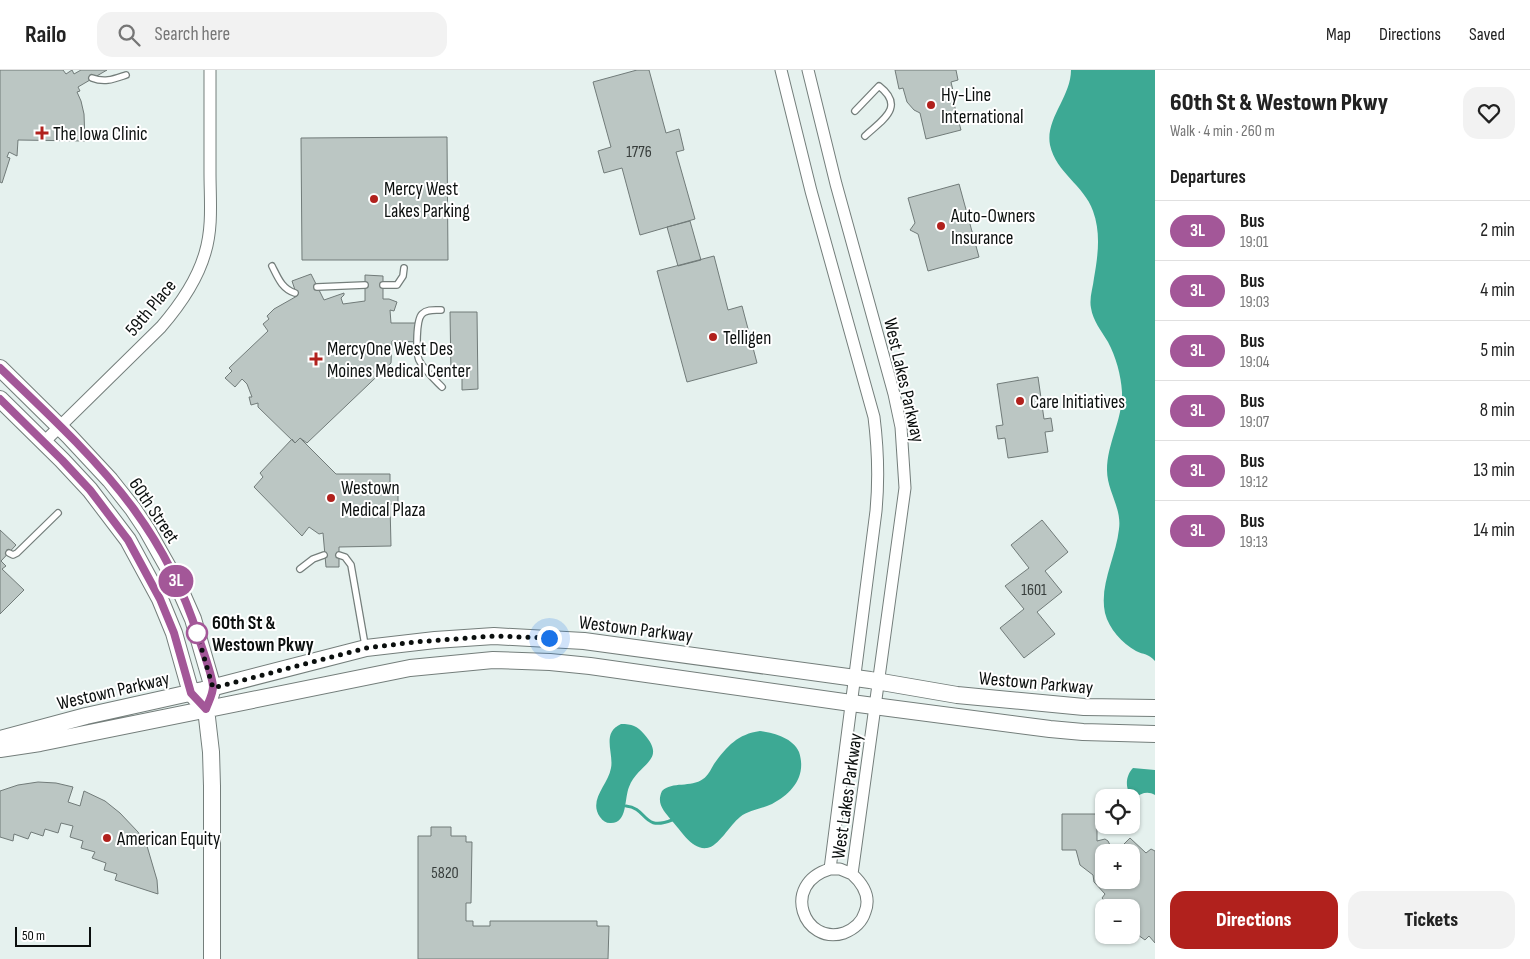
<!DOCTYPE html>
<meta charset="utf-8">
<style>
:root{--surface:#fff;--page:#f2f2f2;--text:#222;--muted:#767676;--line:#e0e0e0;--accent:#b1211d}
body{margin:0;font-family:"Sofia Sans Condensed",sans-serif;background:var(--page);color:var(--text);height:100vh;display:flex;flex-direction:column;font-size:19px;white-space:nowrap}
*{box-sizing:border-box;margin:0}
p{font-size:16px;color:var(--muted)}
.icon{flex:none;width:28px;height:28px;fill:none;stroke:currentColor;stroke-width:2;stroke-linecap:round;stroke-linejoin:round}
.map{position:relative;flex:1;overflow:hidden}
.panel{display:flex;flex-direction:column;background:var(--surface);width:375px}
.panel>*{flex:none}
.badge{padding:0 10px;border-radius:16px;font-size:18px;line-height:32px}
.tools{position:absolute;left:1095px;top:719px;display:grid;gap:10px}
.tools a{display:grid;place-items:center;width:45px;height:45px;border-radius:10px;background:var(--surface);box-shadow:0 1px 4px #0004;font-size:25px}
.scale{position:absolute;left:15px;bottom:12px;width:76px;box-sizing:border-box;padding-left:5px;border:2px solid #0b0f0e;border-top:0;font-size:14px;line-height:18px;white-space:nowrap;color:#0b0f0e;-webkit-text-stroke:4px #fff;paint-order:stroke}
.you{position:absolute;width:25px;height:25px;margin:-12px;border:4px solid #fff;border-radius:50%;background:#1a73e8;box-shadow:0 0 0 8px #1a73e833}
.map>.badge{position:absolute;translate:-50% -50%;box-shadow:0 0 0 2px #fff}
h2{padding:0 15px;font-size:19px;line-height:45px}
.round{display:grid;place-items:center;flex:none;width:52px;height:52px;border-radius:15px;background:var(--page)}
.overview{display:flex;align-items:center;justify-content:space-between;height:85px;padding:0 15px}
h1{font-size:24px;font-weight:800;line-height:38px}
.cta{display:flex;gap:10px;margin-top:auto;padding:10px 15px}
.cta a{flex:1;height:58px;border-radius:15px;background:var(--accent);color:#fff;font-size:20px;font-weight:800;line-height:58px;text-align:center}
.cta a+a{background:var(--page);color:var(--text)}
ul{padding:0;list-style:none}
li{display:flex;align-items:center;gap:15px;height:60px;padding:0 15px;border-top:1px solid var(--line)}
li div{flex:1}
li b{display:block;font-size:19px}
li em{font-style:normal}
li .badge{min-width:55px;font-weight:700;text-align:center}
header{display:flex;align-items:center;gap:30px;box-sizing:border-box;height:70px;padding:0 25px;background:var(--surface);border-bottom:1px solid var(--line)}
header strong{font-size:24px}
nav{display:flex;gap:28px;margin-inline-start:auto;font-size:18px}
.search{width:350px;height:45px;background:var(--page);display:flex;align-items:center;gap:12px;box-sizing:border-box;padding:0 18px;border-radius:15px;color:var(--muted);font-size:19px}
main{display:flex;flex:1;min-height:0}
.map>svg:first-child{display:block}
.water{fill:#3da994}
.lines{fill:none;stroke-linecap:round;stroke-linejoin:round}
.stream{stroke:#3da994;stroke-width:3}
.building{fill:#bbc6c3;stroke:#717b79}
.lane-casing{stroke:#747e7b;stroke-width:8}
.street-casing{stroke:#747e7b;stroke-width:13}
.secondary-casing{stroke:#747e7b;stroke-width:18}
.lane{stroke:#fff;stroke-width:5.5}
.street{stroke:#fff;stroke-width:11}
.secondary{stroke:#fff;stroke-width:16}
.line-casing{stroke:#fff;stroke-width:11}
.line{stroke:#a35798;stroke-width:8}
.walk{stroke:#0b0f0e;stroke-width:5;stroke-dasharray:0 9}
.poi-dot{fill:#b1211d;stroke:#fff;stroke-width:2}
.stop-dot{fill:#fff;stroke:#a35798;stroke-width:2.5}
.labels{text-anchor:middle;stroke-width:4;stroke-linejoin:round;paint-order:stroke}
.number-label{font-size:16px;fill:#373d3b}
.poi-label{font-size:19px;fill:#0b0f0e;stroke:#fff;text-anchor:start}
.street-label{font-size:19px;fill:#0b0f0e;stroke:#fff}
.stop-label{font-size:19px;font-weight:bold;fill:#0b0f0e;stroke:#fff;text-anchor:start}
</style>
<header>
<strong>Railo</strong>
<div class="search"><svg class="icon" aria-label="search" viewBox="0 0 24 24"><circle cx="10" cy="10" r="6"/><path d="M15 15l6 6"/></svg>Search here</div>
<nav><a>Map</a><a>Directions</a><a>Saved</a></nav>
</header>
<main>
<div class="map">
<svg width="1155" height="889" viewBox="0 0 1155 889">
<rect width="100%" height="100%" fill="#e5f1ee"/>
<path class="water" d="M 1071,0 L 1155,0 L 1155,591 C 1148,583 1144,585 1136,581 C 1122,573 1109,559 1105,543 C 1099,515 1116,487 1119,459 C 1122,438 1107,421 1107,400 C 1107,373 1123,349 1122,322 C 1121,305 1116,287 1108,272 C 1101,260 1093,251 1091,238 C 1089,228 1093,218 1094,208 C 1098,185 1101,163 1093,141 C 1084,115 1056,103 1050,75 C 1045,49 1071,27 1071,0 Z
M 621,654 C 632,654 637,656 644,664 C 668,691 638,693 629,717 C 624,729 628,754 610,753 C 606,753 603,751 600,747 C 588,730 608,715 611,698 C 614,683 601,663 621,654 Z
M 760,661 C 774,663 793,668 799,682 C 807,706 792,724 772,734 C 761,739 749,740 740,747 C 730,755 718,777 707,778 C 691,780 681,760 672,751 C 664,741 656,734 662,721 C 672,711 691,718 703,709 C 708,706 711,699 714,694 C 727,676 738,664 760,661 Z
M 1133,698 L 1155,700 L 1155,725 C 1148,721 1141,723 1135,728 C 1124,722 1125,706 1133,698 Z"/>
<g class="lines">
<path class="stream" d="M 626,736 C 648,738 642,762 672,750"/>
</g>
<path class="building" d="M 0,0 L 63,0 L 66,4 L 72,0 L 74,4 L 81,0 L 107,0 L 78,17 L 80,21 L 77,22 L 81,31 L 84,44 L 85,71 L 18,70 L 17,86 L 9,82 L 7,87 L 10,88 L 2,113 L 0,112 Z
M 637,0 L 649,0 L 666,63 L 679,59 L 684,80 L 676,82 L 695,149 L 640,165 L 622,98 L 604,103 L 598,81 L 611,77 L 593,12 Z
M 895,0 L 956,0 L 958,10 L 951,12 L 955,29 L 953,30 L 961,60 L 926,69 L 920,43 L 914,40 L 907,32 L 903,18 L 899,19 Z
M 447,67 L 448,190 L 302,190 L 301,68 Z
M 959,114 L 979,187 L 928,201 L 918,164 L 910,160 L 915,153 L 908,128 Z
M 690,151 L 701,190 L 678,196 L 667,157 Z
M 714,186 L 728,240 L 742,236 L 757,293 L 687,312 L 657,201 Z
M 311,204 L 324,230 L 344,223 L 344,225 L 341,228 L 343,234 L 365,231 L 365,205 L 383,206 L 383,229 L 389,229 L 397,232 L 394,241 L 390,240 L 391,253 L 418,253 L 418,272 L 392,271 L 391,293 L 307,373 L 300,368 L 295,373 L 258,337 L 258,333 L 251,335 L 249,327 L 252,327 L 247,314 L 242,309 L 235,317 L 225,308 L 232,301 L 229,298 L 268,261 L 263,254 L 269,249 L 267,246 L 274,239 L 297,226 L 292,211 Z
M 450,242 L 477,242 L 478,319 L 462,320 L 462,304 L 451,304 Z
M 1038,307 L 1044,349 L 1051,348 L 1053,361 L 1045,362 L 1048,382 L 1008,388 L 1005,368 L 998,369 L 996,356 L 1003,355 L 997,314 Z
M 300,368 L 336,404 L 390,404 L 390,421 L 398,421 L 398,434 L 390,434 L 391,476 L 339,477 L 339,497 L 326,497 L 323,463 L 319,464 L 309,457 L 302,466 L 254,417 L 263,407 L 260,403 L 292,369 L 295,373 Z
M 1042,450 L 1068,482 L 1045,501 L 1062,522 L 1037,542 L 1055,564 L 1024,588 L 1000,558 L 1024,539 L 1005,516 L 1029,498 L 1011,475 Z
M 0,460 L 16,475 L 1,491 L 6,496 L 2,499 L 24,520 L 0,544 Z
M 38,712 L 56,713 L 73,717 L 68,732 L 80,736 L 84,721 L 105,731 L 120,743 L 138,762 L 147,776 L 157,810 L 158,824 L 115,810 L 117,804 L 104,800 L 106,793 L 92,788 L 95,782 L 81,778 L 83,771 L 70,767 L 73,756 L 61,753 L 58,763 L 45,759 L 43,766 L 31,762 L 28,769 L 14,764 L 13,771 L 0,767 L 0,721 L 18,715 Z
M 1062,744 L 1097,744 L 1097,771 L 1105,769 L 1108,771 L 1111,777 L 1111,782 L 1104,782 L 1104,810 L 1131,810 L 1131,782 L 1116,782 L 1130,768 L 1146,783 L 1151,779 L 1155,781 L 1155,873 L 1149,866 L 1145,870 L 1131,860 L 1131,838 L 1109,838 L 1107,834 L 1102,828 L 1105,824 L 1094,812 L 1093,805 L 1080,795 L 1076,780 L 1062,780 Z
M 431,757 L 451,757 L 451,766 L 466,766 L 466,772 L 472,772 L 471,833 L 466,833 L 466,851 L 473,851 L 473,856 L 490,856 L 490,851 L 597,851 L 597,856 L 609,856 L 608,889 L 418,889 L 418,766 L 431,766 Z"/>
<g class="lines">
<g class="lane-casing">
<path id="lane" d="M 92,8 C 105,13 114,9 126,5
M 855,41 L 879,16 C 906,37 882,50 865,66
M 272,196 C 278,208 282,219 295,223
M 383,215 L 397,215 L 403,206 L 404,198
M 317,217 L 365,215
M 441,240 C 434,240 427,239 422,244 C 416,250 416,282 419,290 C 424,300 434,309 442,317
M 9,483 L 13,485 L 17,483 L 58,443
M 339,485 L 345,487 L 351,495 L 365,575
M 300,499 L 313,489 L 324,485"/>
</g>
<g class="street-casing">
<path id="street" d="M 781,0 L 811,121 L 874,347 C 878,379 879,409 876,441 L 830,799 C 780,814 804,876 844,863 C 854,859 862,852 865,842 C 871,827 863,814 852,804 L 905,418 L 901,357 L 894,324 L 836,114 L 808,0
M 44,372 L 161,257 C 180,235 197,211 205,183 C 213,157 210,129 210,103 C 210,69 210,34 210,0
M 830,799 L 840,799 L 852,804"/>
</g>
<g class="secondary-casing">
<path id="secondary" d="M 0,298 L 69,366 L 110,410 L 133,439 L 147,460 L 178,515 L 193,549 L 213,618 L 206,639 L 211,682 L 212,716 L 212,889
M 0,329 L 62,390 L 90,420 L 128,470 L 160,529 L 174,563 L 191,623 L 198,631
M 0,669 L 86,646 L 203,620 L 366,578 L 435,570 L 494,566 L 584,571 L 870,610 L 957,625 L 1084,637 L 1155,638
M 0,679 L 40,673 L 410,598 L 493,590 L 550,592 L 590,596 L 851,633 L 1050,659 L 1083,662 L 1155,664"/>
</g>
<use href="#lane" class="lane"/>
<use href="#street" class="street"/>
<use href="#secondary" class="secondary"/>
</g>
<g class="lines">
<g class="line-casing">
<path id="line" d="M 0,298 C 45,341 96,388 133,438 C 161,476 184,521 198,566 C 202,578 213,607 213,617 C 213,624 208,633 206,639 L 191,623 L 174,563 L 160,529 L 128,470 L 90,420 L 62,390 L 0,329"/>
</g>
<use href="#line" class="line"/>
<path class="walk" d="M 197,563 L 213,618 L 366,578 L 415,572 L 494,566 L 549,568"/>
</g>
<g class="poi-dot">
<circle cx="931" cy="35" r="5"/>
<path d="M39.5 55.5h5v5h5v5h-5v5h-5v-5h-5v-5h5z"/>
<circle cx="374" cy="129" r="5"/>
<circle cx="941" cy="156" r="5"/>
<circle cx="713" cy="267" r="5"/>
<path d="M313.5 281.5h5v5h5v5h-5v5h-5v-5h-5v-5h5z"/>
<circle cx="1020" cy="331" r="5"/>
<circle cx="331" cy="428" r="5"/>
<circle cx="107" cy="768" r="5"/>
</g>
<circle class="stop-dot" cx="197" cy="563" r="10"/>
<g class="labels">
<g class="number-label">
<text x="639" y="87">1776</text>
<text x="1034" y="525">1601</text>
<text x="445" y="808">5820</text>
</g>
<g class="poi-label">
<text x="941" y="31">Hy-Line<tspan x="941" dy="22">International</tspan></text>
<text x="53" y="70">The Iowa Clinic</text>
<text x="384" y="125">Mercy West<tspan x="384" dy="22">Lakes Parking</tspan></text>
<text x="951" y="152">Auto-Owners<tspan x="951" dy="22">Insurance</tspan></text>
<text x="723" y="274">Telligen</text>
<text x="327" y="285">MercyOne West Des<tspan x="327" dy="22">Moines Medical Center</tspan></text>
<text x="1030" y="338">Care Initiatives</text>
<text x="341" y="424">Westown<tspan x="341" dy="22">Medical Plaza</tspan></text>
<text x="117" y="775">American Equity</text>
</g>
<g class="street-label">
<text transform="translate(150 237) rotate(-50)" y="7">59th Place</text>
<text transform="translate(905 310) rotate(77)" y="7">West Lakes Parkway</text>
<text transform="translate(155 440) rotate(56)" y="7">60th Street</text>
<text transform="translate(636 558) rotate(7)" y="7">Westown Parkway</text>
<text transform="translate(1036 612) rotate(5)" y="7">Westown Parkway</text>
<text transform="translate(113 620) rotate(-13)" y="7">Westown Parkway</text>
<text transform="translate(846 726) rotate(-82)" y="7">West Lakes Parkway</text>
</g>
<g class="stop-label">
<text x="212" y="559">60th St &amp;<tspan x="212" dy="22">Westown Pkwy</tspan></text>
</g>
</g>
</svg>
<div class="tools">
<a><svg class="icon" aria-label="locate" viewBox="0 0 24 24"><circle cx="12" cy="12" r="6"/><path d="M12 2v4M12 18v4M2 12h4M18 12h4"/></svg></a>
<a>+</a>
<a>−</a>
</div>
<div class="scale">50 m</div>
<div class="you" style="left:549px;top:568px"></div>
<b class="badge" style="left:176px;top:511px;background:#a35798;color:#fff">3L</b>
</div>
<section class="panel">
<div class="overview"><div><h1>60th St &amp; Westown Pkwy</h1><p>Walk · 4 min · 260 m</p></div><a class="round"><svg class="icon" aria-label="heart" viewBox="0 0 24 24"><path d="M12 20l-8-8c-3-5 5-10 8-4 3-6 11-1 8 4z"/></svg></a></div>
<h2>Departures</h2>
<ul>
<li><span class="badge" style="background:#a35798;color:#fff">3L</span><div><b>Bus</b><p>19:01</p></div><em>2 min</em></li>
<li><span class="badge" style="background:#a35798;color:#fff">3L</span><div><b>Bus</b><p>19:03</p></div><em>4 min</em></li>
<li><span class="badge" style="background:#a35798;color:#fff">3L</span><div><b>Bus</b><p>19:04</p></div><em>5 min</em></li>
<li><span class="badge" style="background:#a35798;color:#fff">3L</span><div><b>Bus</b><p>19:07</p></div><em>8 min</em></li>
<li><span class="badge" style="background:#a35798;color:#fff">3L</span><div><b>Bus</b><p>19:12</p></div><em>13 min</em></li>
<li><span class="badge" style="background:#a35798;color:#fff">3L</span><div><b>Bus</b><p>19:13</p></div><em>14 min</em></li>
</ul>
<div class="cta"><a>Directions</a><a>Tickets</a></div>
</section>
</main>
